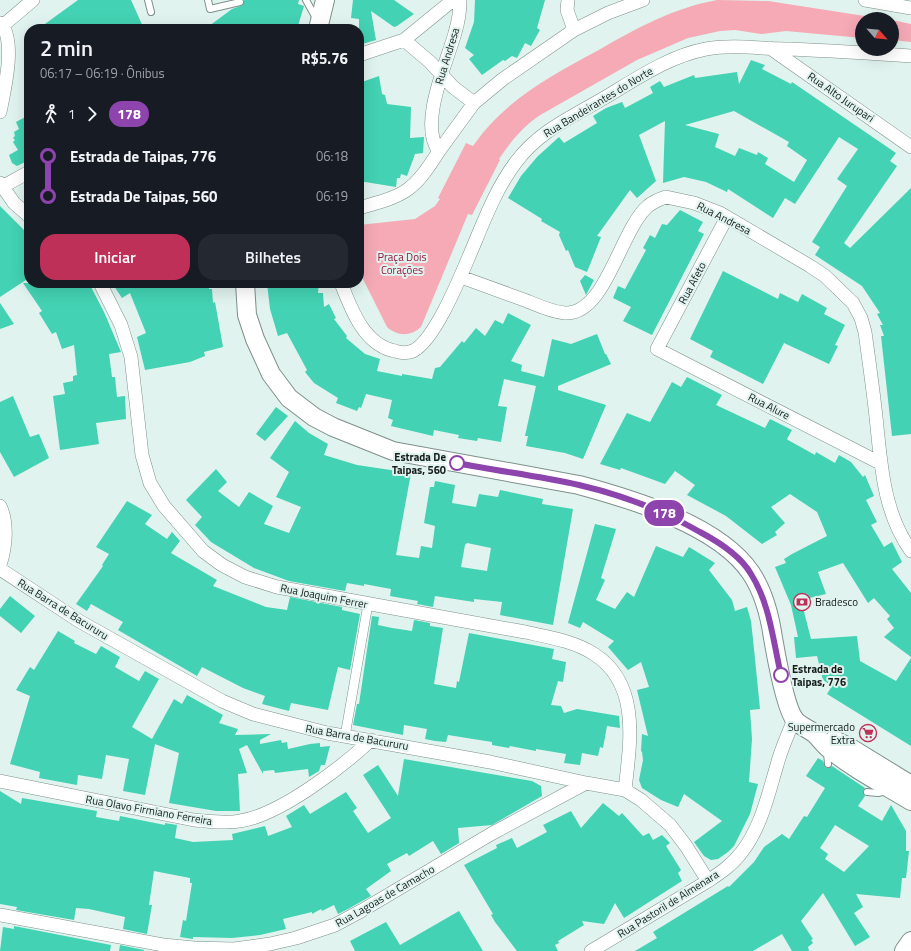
<!DOCTYPE html>
<html lang="pt">
<meta charset="utf-8">
<style>
:root{--surface:#171b24;--page:#242831;--text:#f1f3f6;--muted:#9ea1a6;--accent:#bf3058}
body{margin:0;font-family:"Titillium Web",sans-serif;background:var(--page);color:var(--text);height:100vh;display:flex;flex-direction:column;font-size:15px;white-space:nowrap}
*{box-sizing:border-box;margin:0}
p{font-size:13px;color:var(--muted)}
.icon{flex:none;width:22px;height:22px;fill:none;stroke:currentColor;stroke-width:2;stroke-linecap:round;stroke-linejoin:round}
.map{position:relative;flex:1;overflow:hidden}
.details{position:absolute;left:24px;top:24px;width:340px;height:264px;display:flex;flex-direction:column;background:var(--surface);border-radius:16px;box-shadow:0 4px 16px #0002}
.details>*{flex:none}
.badge{padding:0 8px;border-radius:13px;font-size:14px;line-height:26px}
.needle{width:26px;rotate:117deg}
.tools{position:absolute;left:855px;top:12px;display:grid;gap:8px}
.tools a{display:grid;place-items:center;width:44px;height:44px;border-radius:50%;background:var(--surface);box-shadow:0 4px 16px #0002;font-size:20px}
.map>.badge{position:absolute;translate:-50% -50%;box-shadow:0 0 0 2px #fff}
.legs{display:flex;align-items:center;gap:6px;height:44px;padding:0 16px;font-size:13px}
.legs p{margin-inline-start:auto}
.headline{display:flex;align-items:center;justify-content:space-between;height:68px;padding:0 16px}
h1{font-size:22px;font-weight:600;line-height:30px}
.button{display:flex;gap:8px;margin-top:auto;padding:8px 16px}
.button a{flex:1;height:46px;border-radius:16px;background:var(--accent);color:#fff;font-size:16px;font-weight:600;line-height:46px;text-align:center}
.button a+a{background:var(--page);color:var(--text)}
ul{padding:0 16px;list-style:none}
li{display:flex;align-items:center;gap:14px;height:40px;font-size:15px}
li i{display:grid;place-items:center;width:6px;height:100%;margin:0 5px;background:currentColor}
li i::after{content:'';width:10px;height:10px;margin:-5px;border:3px solid;border-radius:50%;background:var(--surface)}
li p{margin-inline-start:auto}
li:first-child i{background:linear-gradient(#0000 50%,currentColor 0)}
li:last-child i{background:linear-gradient(currentColor 50%,#0000 0)}
.map>svg:first-child{display:block}
.green{fill:#f5aab6}
.building{fill:#43d2b3;fill-rule:evenodd}
.lines{fill:none;stroke-linecap:round;stroke-linejoin:round}
.service-casing{stroke:#7e908a;stroke-width:8}
.pedestrian-casing{stroke:#7e908a;stroke-width:10}
.minor-casing{stroke:#7e908a;stroke-width:14}
.secondary-casing{stroke:#7e908a;stroke-width:20}
.service{stroke:#fff;stroke-width:6}
.pedestrian{stroke:#fff;stroke-width:9}
.minor{stroke:#fff;stroke-width:13}
.secondary{stroke:#fff;stroke-width:18}
.line-1-casing{stroke:#fff;stroke-width:9}
.line-1{stroke:#8e44ad;stroke-width:6}
.stop-1-dot{fill:#fff;stroke:#8e44ad;stroke-width:2}
.labels{text-anchor:middle;stroke-width:4;stroke-linejoin:round;paint-order:stroke}
.street-label{font-size:11px;fill:#151c1a;stroke:#e0f3ee}
.park-label{font-size:11px;fill:#93173f;stroke:#e0f3ee}
.stop-label{font-size:11px;font-weight:bold;fill:#151c1a;stroke:#e0f3ee;text-anchor:end}
.poi-label{font-size:11px;fill:#151c1a;stroke:#e0f3ee;text-anchor:start}
</style>
<div class="map">
<svg width="911" height="951" viewBox="0 0 911 951">
<rect width="100%" height="100%" fill="#e0f3ee"/>
<path class="green" d="M 717,0 L 768,1 L 884,19 L 862,19 L 862,38 L 786,31 L 761,34 L 735,30 L 720,31 L 688,38 L 637,60 L 542,114 C 524,125 511,141 499,159 L 500,160 L 472,215 L 468,214 L 421,327 C 410,337 397,336 387,327 L 359,271 L 359,225 L 415,219 L 435,206 L 440,199 L 438,198 L 466,143 L 473,146 C 504,101 550,76 597,51 C 635,29 673,8 717,0 Z
M 892,20 L 911,24 L 911,42 L 892,40 Z"/>
<path class="building" d="M 78,0 L 131,0 L 144,29 L 38,29 Z
M 244,0 L 299,0 L 298,4 L 304,6 L 297,29 L 205,29 L 232,9 L 243,5 Z
M 353,0 L 394,0 L 414,14 L 397,26 L 394,27 L 371,11 L 376,40 L 359,45 L 359,19 L 351,18 Z
M 475,0 L 545,0 L 537,28 L 540,30 L 531,46 L 525,43 L 517,58 L 512,56 L 505,61 L 503,60 L 482,75 L 469,59 L 474,55 L 465,48 L 474,22 Z
M 751,60 L 765,65 L 762,69 L 791,84 L 792,82 L 896,153 L 890,161 L 897,166 L 844,243 L 850,248 L 911,188 L 911,434 L 892,436 L 881,336 L 884,336 L 880,325 L 883,325 L 877,314 L 880,313 L 862,286 L 815,255 L 820,247 L 812,242 L 847,186 L 837,179 L 858,149 L 839,137 L 795,204 L 785,198 L 773,218 L 728,189 L 727,192 L 706,182 L 684,177 L 663,183 L 665,121 L 639,135 L 656,181 L 637,198 L 630,190 L 597,236 L 601,237 L 587,272 L 575,267 L 568,250 L 566,251 L 562,242 L 559,235 L 560,232 L 541,221 L 542,219 L 508,198 L 521,176 L 537,157 L 559,137 L 564,143 L 597,123 L 593,116 L 606,108 L 622,102 L 625,108 L 653,93 L 650,87 L 660,81 L 664,87 L 694,75 L 695,78 L 737,72 L 739,84 ZM 734,111 L 789,142 L 787,146 L 807,160 L 794,182 L 765,164 L 768,158 L 758,152 L 757,155 L 739,148 L 735,156 L 715,147 L 719,134 L 685,125 Z
M 379,76 L 382,94 L 385,95 L 387,104 L 411,107 L 410,138 L 424,137 L 423,153 L 415,154 L 407,176 L 401,174 L 400,178 L 397,178 L 396,187 L 359,181 L 359,83 Z
M 29,115 L 29,164 L 27,165 L 25,162 L 17,166 L 12,163 L 9,155 L 18,150 L 13,142 L 15,140 L 13,138 L 15,136 L 14,132 L 19,129 L 16,122 Z
M 0,206 L 29,235 L 29,278 L 0,297 Z
M 680,210 L 703,222 L 698,231 L 704,234 L 652,335 L 623,321 L 631,307 L 613,298 L 618,286 L 625,289 L 646,250 L 643,248 L 650,235 L 655,238 L 662,224 L 667,225 Z
M 723,271 L 778,299 L 780,293 L 798,302 L 802,294 L 827,308 L 824,314 L 845,325 L 835,345 L 838,346 L 829,364 L 784,343 L 763,384 L 710,357 L 713,351 L 690,339 Z
M 585,275 L 594,280 L 586,295 L 580,281 Z
M 23,283 L 89,283 L 104,312 L 121,352 L 109,354 L 112,377 L 115,377 L 117,397 L 125,396 L 126,419 L 96,423 L 99,444 L 60,450 L 53,396 L 65,394 L 63,383 L 73,381 L 73,376 L 77,375 L 74,345 L 62,349 L 56,332 L 52,334 L 39,313 L 42,311 Z
M 112,283 L 148,283 L 143,286 L 209,283 L 209,289 L 212,289 L 213,303 L 215,302 L 223,347 L 204,352 L 205,356 L 190,362 L 145,370 L 137,337 L 146,333 L 130,293 L 122,298 Z
M 267,283 L 319,283 L 318,293 L 323,293 L 324,307 L 329,304 L 336,318 L 334,319 L 347,336 L 346,338 L 365,354 L 380,359 L 377,371 L 402,376 L 402,374 L 432,379 L 435,368 L 440,367 L 462,341 L 464,343 L 476,328 L 485,336 L 495,320 L 503,324 L 508,313 L 531,325 L 511,361 L 522,365 L 521,371 L 544,377 L 552,339 L 571,344 L 597,334 L 605,354 L 606,354 L 611,364 L 558,386 L 558,390 L 606,405 L 583,459 L 565,453 L 526,446 L 528,436 L 525,436 L 536,386 L 504,379 L 498,406 L 507,407 L 501,442 L 478,438 L 477,441 L 458,438 L 459,435 L 434,430 L 433,436 L 391,426 L 393,420 L 388,418 L 392,400 L 366,394 L 361,408 L 359,407 L 357,411 L 336,403 L 338,398 L 314,383 L 305,372 L 307,370 L 287,333 L 278,336 L 270,309 Z
M 0,303 L 14,324 L 0,329 Z
M 687,377 L 722,395 L 716,405 L 765,428 L 770,419 L 792,430 L 787,439 L 788,440 L 815,455 L 816,452 L 835,463 L 839,455 L 851,462 L 863,477 L 865,475 L 874,496 L 866,500 L 877,522 L 871,525 L 884,547 L 892,542 L 902,562 L 892,569 L 911,593 L 911,657 L 884,637 L 894,628 L 887,619 L 890,616 L 874,598 L 868,603 L 843,563 L 818,572 L 826,594 L 801,600 L 811,639 L 857,636 L 860,661 L 896,681 L 911,658 L 911,746 L 827,694 L 832,686 L 823,680 L 817,656 L 796,658 L 794,637 L 798,637 L 791,605 L 775,567 L 786,563 L 784,559 L 792,554 L 827,536 L 817,512 L 790,494 L 771,507 L 785,523 L 775,532 L 777,535 L 762,544 L 726,516 L 687,495 L 695,485 L 675,471 L 665,484 L 621,468 L 620,470 L 600,464 L 627,413 L 650,422 L 672,382 L 681,387 Z
M 13,396 L 30,437 L 39,434 L 49,458 L 14,477 L 0,452 L 0,402 Z
M 276,407 L 288,416 L 265,441 L 256,434 Z
M 295,421 L 309,433 L 328,444 L 324,455 L 357,465 L 411,473 L 396,555 L 419,558 L 421,546 L 432,548 L 435,526 L 424,523 L 430,487 L 434,487 L 435,481 L 455,485 L 452,503 L 476,507 L 479,494 L 498,497 L 500,490 L 543,499 L 542,504 L 573,509 L 553,625 L 500,615 L 502,602 L 474,599 L 474,602 L 435,596 L 433,607 L 417,604 L 418,601 L 390,596 L 391,589 L 364,584 L 364,586 L 347,583 L 345,591 L 289,581 L 254,568 L 211,542 L 195,525 L 202,517 L 186,500 L 216,469 L 227,482 L 218,491 L 239,507 L 249,492 L 273,506 L 264,524 L 289,533 L 301,507 L 276,497 L 289,472 L 270,458 ZM 467,543 L 491,548 L 487,571 L 461,567 L 465,545 Z
M 127,501 L 152,515 L 145,524 L 167,539 L 172,532 L 180,541 L 171,553 L 217,580 L 213,586 L 266,607 L 287,610 L 290,597 L 342,607 L 342,610 L 360,614 L 350,670 L 338,667 L 328,710 L 291,703 L 289,711 L 262,704 L 265,696 L 243,688 L 202,667 L 197,676 L 118,630 L 123,622 L 91,604 L 87,611 L 76,604 L 103,566 L 102,565 L 109,554 L 96,547 Z
M 595,524 L 616,529 L 601,578 L 605,580 L 596,600 L 615,609 L 627,592 L 634,597 L 656,546 L 683,557 L 689,547 L 715,563 L 709,570 L 732,600 L 735,611 L 747,607 L 751,621 L 754,649 L 760,709 L 750,710 L 752,739 L 749,782 L 758,784 L 750,814 L 734,846 L 728,852 L 718,859 L 711,860 L 704,856 L 694,842 L 722,821 L 684,794 L 678,807 L 661,800 L 642,788 L 639,780 L 643,760 L 642,752 L 641,751 L 642,734 L 648,736 L 637,690 L 649,687 L 641,662 L 628,670 L 608,647 L 614,641 L 583,622 L 580,628 L 568,623 Z
M 10,596 L 35,616 L 21,633 L 0,616 L 0,609 Z
M 372,616 L 379,617 L 378,625 L 392,628 L 412,631 L 414,620 L 430,623 L 430,626 L 443,628 L 434,684 L 456,688 L 457,681 L 459,682 L 469,633 L 554,649 L 552,659 L 566,662 L 563,682 L 558,681 L 551,705 L 561,706 L 564,713 L 577,709 L 619,716 L 620,728 L 607,726 L 603,748 L 600,747 L 598,756 L 582,753 L 580,765 L 564,763 L 566,754 L 536,749 L 536,751 L 510,746 L 509,748 L 492,745 L 492,742 L 448,735 L 446,742 L 435,741 L 425,739 L 427,729 L 404,725 L 403,735 L 353,725 L 357,704 L 359,704 Z
M 58,631 L 75,641 L 74,643 L 96,654 L 101,646 L 120,657 L 115,667 L 139,681 L 145,671 L 159,679 L 132,727 L 152,739 L 174,699 L 182,704 L 187,695 L 223,715 L 219,723 L 238,729 L 235,735 L 271,734 L 260,740 L 260,744 L 281,740 L 282,743 L 287,742 L 288,749 L 310,744 L 320,743 L 320,747 L 330,746 L 325,765 L 321,765 L 319,771 L 309,777 L 308,769 L 275,773 L 274,770 L 263,771 L 263,774 L 247,745 L 239,749 L 247,773 L 238,774 L 240,811 L 216,811 L 169,803 L 179,753 L 155,744 L 145,795 L 123,791 L 129,759 L 106,755 L 102,779 L 78,775 L 77,785 L 39,778 L 40,772 L 10,764 L 30,696 L 16,690 L 30,667 L 34,670 Z
M 818,758 L 823,761 L 826,768 L 832,766 L 865,788 L 863,791 L 865,796 L 858,806 L 882,821 L 891,805 L 906,831 L 906,851 L 909,851 L 906,878 L 902,878 L 900,898 L 856,894 L 863,907 L 854,913 L 870,937 L 855,946 L 823,893 L 801,921 L 813,939 L 811,940 L 813,943 L 808,947 L 809,951 L 792,951 L 782,934 L 753,951 L 635,951 L 657,938 L 653,932 L 728,886 L 729,887 L 754,862 L 764,847 L 782,834 L 789,839 L 804,816 L 807,817 L 825,788 L 806,776 ZM 835,825 L 869,846 L 844,872 L 825,859 L 828,854 L 820,848 Z
M 404,759 L 532,781 L 541,786 L 542,796 L 492,825 L 458,828 L 459,843 L 441,854 L 433,841 L 409,856 L 407,853 L 387,864 L 391,871 L 366,889 L 371,896 L 348,909 L 338,914 L 334,905 L 322,911 L 321,909 L 312,914 L 312,912 L 283,919 L 286,929 L 260,935 L 232,938 L 193,937 L 193,939 L 180,937 L 183,920 L 186,921 L 192,883 L 190,883 L 190,878 L 154,871 L 149,905 L 152,905 L 147,934 L 123,929 L 125,917 L 89,909 L 76,908 L 74,920 L 16,910 L 17,907 L 0,904 L 0,791 L 21,804 L 22,798 L 97,811 L 96,817 L 119,821 L 120,816 L 165,825 L 165,823 L 177,825 L 175,838 L 193,842 L 233,840 L 232,834 L 265,826 L 268,836 L 292,827 L 286,816 L 304,805 L 310,814 L 346,792 L 357,808 L 353,811 L 368,833 L 391,818 L 363,775 L 378,765 L 398,796 Z
M 603,803 L 619,816 L 622,813 L 643,836 L 649,833 L 653,840 L 662,835 L 670,843 L 666,846 L 681,870 L 678,873 L 682,881 L 624,918 L 615,903 L 604,924 L 582,921 L 584,925 L 558,941 L 559,943 L 555,945 L 558,951 L 517,951 L 495,922 L 491,915 L 493,914 L 464,865 L 497,848 L 496,845 L 512,838 L 517,848 L 547,832 L 543,825 L 571,811 L 581,828 Z
M 459,911 L 483,951 L 355,951 L 350,941 L 386,922 L 400,945 Z
M 14,926 L 111,945 L 110,951 L 0,951 L 3,927 L 14,929 Z
M 120,945 L 144,950 L 144,951 L 119,951 Z"/>
<g class="lines">
<g class="service-casing">
<path id="service" d="M 148,0 L 151,12
M 208,0 L 210,9 L 240,2 L 239,0
M 306,0 L 317,20
M 827,752 L 828,764
M 867,792 L 878,793 L 887,791"/>
</g>
<g class="pedestrian-casing">
<path id="pedestrian" d="M 345,736 L 368,604"/>
</g>
<g class="minor-casing">
<path id="minor" d="M 568,0 L 567,10 L 574,30
M 865,0 L 911,8
M 0,23 C 17,39 4,92 0,112
M 0,28 L 33,0
M 404,40 L 430,62 L 453,87 L 474,103
M 770,48 L 911,147
M 359,55 L 404,40 L 453,0
M 439,151 L 474,103 L 503,79 L 574,30 L 608,13 L 643,0
M 0,183 L 14,203 L 29,216
M 2,187 L 29,172
M 359,208 C 406,195 413,192 439,151 C 418,125 447,62 455,33 C 458,23 460,11 460,0
M 727,217 L 657,349 L 880,463
M 461,277 C 483,285 505,293 527,301 C 539,306 552,312 565,313 C 606,315 620,230 648,206 C 653,202 660,199 666,197 L 694,203 L 720,213 L 810,266 L 825,276 L 853,303 L 861,318 L 865,332 C 869,361 873,389 876,417 C 881,464 883,512 911,551
M 100,283 L 121,325 L 131,357 L 142,455 L 150,483 L 164,506 L 203,551 L 222,565 L 245,577 L 277,587 L 525,632 C 548,637 574,641 594,654 C 641,684 630,743 625,790
M 341,283 C 351,309 364,345 395,351 C 400,353 407,353 413,351 C 436,340 463,270 473,247 C 485,218 497,187 516,162 C 539,131 572,117 604,98 C 636,79 669,56 706,49 C 734,44 762,49 790,49 C 830,51 871,53 911,56
M 0,506 C 8,523 6,547 0,565
M 0,569 L 79,621 L 222,701 L 253,714 L 327,733 L 490,762 L 586,783 L 625,790 L 641,800 L 670,825 L 686,846 L 708,881
M 0,781 L 194,820 C 209,821 225,824 240,821 C 280,815 342,767 371,740
M 0,915 L 163,945 L 194,948 L 234,949 L 270,944 L 296,938 L 335,925 L 361,911 L 491,834 L 586,783
M 591,951 L 708,881 C 720,873 732,865 741,853 C 761,828 768,795 777,765 C 781,749 788,735 794,719"/>
</g>
<g class="secondary-casing">
<path id="secondary" d="M 318,29 L 325,0
M 245,283 L 247,315 L 255,339 L 271,374 L 289,398 L 314,417 L 333,427 L 393,451 L 579,485 C 631,499 719,525 751,573 C 763,591 770,617 773,638 C 776,655 785,708 795,720 C 800,726 809,729 815,734 C 819,738 823,743 827,747 C 852,768 883,784 911,801
M 834,740 L 849,747 L 911,785
M 904,951 L 911,941"/>
</g>
<use href="#service" class="service"/>
<use href="#pedestrian" class="pedestrian"/>
<use href="#minor" class="minor"/>
<use href="#secondary" class="secondary"/>
</g>
<g class="lines">
<g class="line-1-casing">
<path id="line-1" d="M 457,463 C 497,471 539,476 579,485 C 622,495 662,510 700,532 C 719,542 740,555 751,574 C 770,604 773,641 781,675"/>
</g>
<use href="#line-1" class="line-1"/>
</g>
<defs>
<g id="bank-ring" transform="scale(0.9)"><circle r="9.5" fill="#e0f3ee" stroke="#bf3058" stroke-width="1.5"/><path d="M-6-4H6V4H-6ZM0-2.3a2.3 2.3 0 1 0 0 4.6a2.3 2.3 0 1 0 0-4.6Z" fill="#bf3058"/></g>
<g id="supermarket-ring" transform="scale(0.9)"><circle r="9.5" fill="#e0f3ee" stroke="#bf3058" stroke-width="1.5"/><path d="M-6-5.5h2.5l.6 2H6L4.5 2H-2.5L-4.4-4H-6ZM-1.5 3.2a1.3 1.3 0 1 0 .1 0ZM3 3.2a1.3 1.3 0 1 0 .1 0Z" fill="#bf3058"/></g>
</defs>
<g fill-rule="evenodd">
<use href="#bank-ring" x="802" y="602"/>
<use href="#supermarket-ring" x="868" y="733"/>
</g>
<g class="stop-1-dot">
<circle cx="457" cy="463" r="7"/>
<circle cx="781" cy="675" r="7"/>
</g>
<g class="labels">
<g class="street-label">
<text transform="translate(447 56) rotate(-73)" y="4">Rua Andresa</text>
<text transform="translate(841 97) rotate(35)" y="4">Rua Alto Jurupari</text>
<text transform="translate(598 102) rotate(-31)" y="4">Rua Bandeirantes do Norte</text>
<text transform="translate(724 218) rotate(27)" y="4">Rua Andresa</text>
<text transform="translate(692 283) rotate(-62)" y="4">Rua Afeto</text>
<text transform="translate(769 406) rotate(27)" y="4">Rua Alure</text>
<text transform="translate(324 596) rotate(11)" y="4">Rua Joaquim Ferrer</text>
<text transform="translate(63 609) rotate(32)" y="4">Rua Barra de Bacururu</text>
<text transform="translate(357 737) rotate(10)" y="4">Rua Barra de Bacururu</text>
<text transform="translate(149 810) rotate(10)" y="4">Rua Olavo Firmiano Ferreira</text>
<text transform="translate(385 896) rotate(-30)" y="4">Rua Lagoas de Camacho</text>
<text transform="translate(668 904) rotate(-32)" y="4">Rua Pastoril de Almenara</text>
</g>
<g class="park-label">
<text x="402" y="261">Praça Dois<tspan x="402" dy="13">Corações</tspan></text>
</g>
<g class="stop-label">
<text x="446" y="461">Estrada De<tspan x="446" dy="13">Taipas, 560</tspan></text>
<text x="792" y="673" text-anchor="start">Estrada de<tspan x="792" dy="13">Taipas, 776</tspan></text>
</g>
<g class="poi-label">
<text x="815" y="606">Bradesco</text>
<text x="855" y="731" text-anchor="end">Supermercado<tspan x="855" dy="13">Extra</tspan></text>
</g>
</g>
</svg>
<div class="tools">
<a><svg class="needle" viewBox="-14 -14 28 28"><path d="M0-13l5 13h-10z" fill="#e53935"/><path d="M0 13l5-13h-10z" fill="#9ea1a6"/></svg></a>
</div>
<b class="badge" style="left:664px;top:513px;background:#8e44ad;color:#fff">178</b>
<section class="details">
<div class="headline"><div><h1>2 min</h1><p>06:17 – 06:19 · Ônibus</p></div><b>R$5.76</b></div>
<div class="legs"><svg class="icon" aria-label="walk" viewBox="0 0 24 24"><circle cx="13" cy="4" r="2"/><path d="M13 8l-2 6 4 7M11 14l-3 7M7 12l3-4h3l4 4"/></svg>1<svg class="icon" aria-label="forward" viewBox="0 0 24 24"><path d="M9 5l7 7-7 7"/></svg><b class="badge" style="background:#8e44ad;color:#fff">178</b></div>
<ul>
<li><i style="color:#8e44ad"></i><b>Estrada de Taipas, 776</b><p>06:18</p></li>
<li><i style="color:#8e44ad"></i><b>Estrada De Taipas, 560</b><p>06:19</p></li>
</ul>
<div class="button"><a>Iniciar</a><a>Bilhetes</a></div>
</section>
</div>
